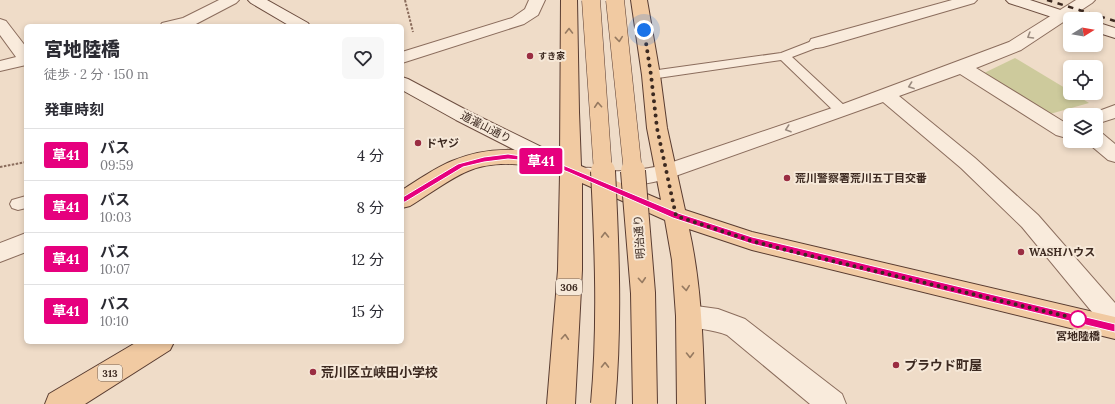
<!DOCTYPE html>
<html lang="ja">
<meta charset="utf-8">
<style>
:root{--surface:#fff;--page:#f7f7f7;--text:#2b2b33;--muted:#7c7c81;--line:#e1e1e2}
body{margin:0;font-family:Lora,"Noto Sans JP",serif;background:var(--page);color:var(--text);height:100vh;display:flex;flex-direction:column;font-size:15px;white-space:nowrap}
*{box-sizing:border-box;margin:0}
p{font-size:13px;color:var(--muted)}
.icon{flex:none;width:22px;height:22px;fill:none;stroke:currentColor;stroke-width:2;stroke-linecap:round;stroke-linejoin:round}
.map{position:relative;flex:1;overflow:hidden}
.drawer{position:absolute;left:24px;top:24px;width:380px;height:320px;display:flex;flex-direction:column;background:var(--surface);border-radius:6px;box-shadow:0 2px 6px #0003}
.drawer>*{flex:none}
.badge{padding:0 8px;border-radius:3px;font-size:14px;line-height:26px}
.needle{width:26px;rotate:79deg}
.tools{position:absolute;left:1063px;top:12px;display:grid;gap:8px}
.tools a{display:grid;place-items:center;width:40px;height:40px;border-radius:6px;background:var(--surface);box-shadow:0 2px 6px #0003;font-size:20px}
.you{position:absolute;width:20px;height:20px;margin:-10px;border:3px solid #fff;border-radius:50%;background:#1a73e8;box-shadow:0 0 0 6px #1a73e833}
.map>.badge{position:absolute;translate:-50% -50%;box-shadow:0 0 0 2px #fff}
h2{padding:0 20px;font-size:15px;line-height:36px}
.round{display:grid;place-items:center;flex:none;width:42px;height:42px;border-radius:6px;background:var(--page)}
.summary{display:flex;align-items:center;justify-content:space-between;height:68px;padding:0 20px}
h1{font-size:19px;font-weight:800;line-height:30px}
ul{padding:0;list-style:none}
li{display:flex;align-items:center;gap:12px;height:52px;padding:0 20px;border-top:1px solid var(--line)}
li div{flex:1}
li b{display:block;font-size:15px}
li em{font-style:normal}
li .badge{min-width:44px;font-weight:700;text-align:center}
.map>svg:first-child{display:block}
.green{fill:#cdca9c}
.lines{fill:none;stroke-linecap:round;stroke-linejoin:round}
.lane-casing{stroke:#8b6d5d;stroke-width:2}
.street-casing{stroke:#8b6d5d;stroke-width:2}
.secondary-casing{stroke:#6d4e40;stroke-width:2}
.primary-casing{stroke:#593c31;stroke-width:2}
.path{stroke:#8b6d5d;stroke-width:2;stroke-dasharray:2.5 1.5;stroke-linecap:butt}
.lane{fill:#f9ebdc;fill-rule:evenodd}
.street{fill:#f9ebdc;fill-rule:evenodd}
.secondary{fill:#f9ebdc;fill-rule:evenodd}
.primary{fill:#f1caa2;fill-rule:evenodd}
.rail{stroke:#3c2920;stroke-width:2.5;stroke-dasharray:5.5 5.5;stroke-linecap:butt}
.primary-bridge-far1-casing{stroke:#593c31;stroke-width:19;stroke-linecap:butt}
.primary-bridge-casing{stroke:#593c31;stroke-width:26;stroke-linecap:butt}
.primary-bridge-far1{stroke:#f1caa2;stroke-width:18}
.primary-bridge{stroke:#f1caa2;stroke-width:24}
.oneway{stroke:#967a61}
.oneway2{stroke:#9a8a7e}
.line{fill:#e6007e;stroke:#fff}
.walk{stroke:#3c2920;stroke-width:4;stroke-dasharray:0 7.2}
.poi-dot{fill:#9a2d42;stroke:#f6e8d8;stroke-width:1.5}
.stop-dot{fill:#fff;stroke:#e6007e;stroke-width:2}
.labels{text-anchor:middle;stroke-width:4;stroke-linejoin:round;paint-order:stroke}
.far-poi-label{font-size:9px;font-weight:bold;fill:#3c2920;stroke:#f6e8d8;text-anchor:start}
.shield{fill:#f6e8d8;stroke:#746257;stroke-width:1}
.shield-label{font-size:10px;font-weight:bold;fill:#3c2920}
.street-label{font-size:11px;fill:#3c2920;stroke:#f6e8d8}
.poi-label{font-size:11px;font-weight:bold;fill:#3c2920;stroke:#f6e8d8;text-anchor:start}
.stop-label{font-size:11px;font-weight:bold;fill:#3c2920;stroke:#f6e8d8}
.near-poi-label{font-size:13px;font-weight:bold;fill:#3c2920;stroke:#f6e8d8;text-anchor:start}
</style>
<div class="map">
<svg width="1115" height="404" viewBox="0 0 1115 404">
<rect width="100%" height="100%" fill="#efdcc8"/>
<path class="green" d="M 1015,58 L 1070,91 L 1070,93 L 1073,93 L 1089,103 L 1050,114 L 982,74 Z"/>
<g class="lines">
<g class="lane-casing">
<path id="lane" d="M 817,39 L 821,40 L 823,43 L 821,46 L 792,57 L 847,108 L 849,111 L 847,114 L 842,115 L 837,114 L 781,60 L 651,79 L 646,78 L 644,75 L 646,72 L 651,71 L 781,53 Z
M 26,196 L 26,208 L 18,210 L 12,208 L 10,204 L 12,200 Z"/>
</g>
<g class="street-casing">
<path id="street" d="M 219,0 L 239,0 L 236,3 L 194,25 L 160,26 L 162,23 L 183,18 Z
M 529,0 L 545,0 L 538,15 L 524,24 L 402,63 L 402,52 L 512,18 L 525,9 Z
M 952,0 L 977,0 L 974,3 L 823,47 L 817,48 L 811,47 L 809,43 L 811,39 Z
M 1076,0 L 1095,0 L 1092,3 L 1021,50 L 976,68 L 1064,122 L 1070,121 L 1070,135 L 1063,137 L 1056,135 L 960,74 L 899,96 L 975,158 L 1038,215 L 1115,303 L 1115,332 L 1106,329 L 1022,227 L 961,168 L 883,102 L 667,179 C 634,187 613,189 580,179 L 576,174 L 580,169 C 591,165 599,171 611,171 C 629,172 646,169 664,165 L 835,107 L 1009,42 Z
M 0,19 L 6,21 L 26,47 L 26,65 L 0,71 L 0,61 L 16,57 L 0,35 Z
M 1115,105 L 1115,118 L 1096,124 L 1096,115 L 1088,115 Z
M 1096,132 L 1103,134 L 1115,144 L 1115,162 L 1108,160 L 1089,144 L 1087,141 L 1096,141 Z
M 26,233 L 26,252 L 0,262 L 0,243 Z
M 689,305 L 718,309 L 745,319 L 842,394 L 846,404 L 810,404 L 727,335 C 712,329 695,329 680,324 L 676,316 L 680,308 Z"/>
</g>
<g class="secondary-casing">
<path id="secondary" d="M 248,0 L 267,0 L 308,23 L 310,26 L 290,26 L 251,3 Z
M 1006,0 L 1030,0 L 1079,16 L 1081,19 L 1070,19 L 1070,23 L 1067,22 L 1009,3 Z
M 1096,22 L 1115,28 L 1115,38 L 1096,32 Z
M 402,77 L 408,79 L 470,112 L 570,161 L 573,166 L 570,171 L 563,173 L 556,171 L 456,120 L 402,90 Z"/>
</g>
<g class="primary-casing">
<path id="primary" d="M 561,0 L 577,0 L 579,112 L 581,166 L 661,200 L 647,128 L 642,75 L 631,0 L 647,0 L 660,75 L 667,128 L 685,210 L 752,232 L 1115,317 L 1115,339 L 752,250 L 689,229 C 702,287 703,345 705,404 L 677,404 L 676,316 L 672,260 L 665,220 L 582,183 L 582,270 L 575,404 L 547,404 L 558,270 L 560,174 C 531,164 497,159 468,171 C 449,179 428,195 410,206 L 402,208 L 402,190 C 418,180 435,168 452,161 C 487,146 526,147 560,159 Z
M 137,342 L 174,342 L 170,350 L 85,404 L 45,404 L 49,394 Z"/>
</g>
<path class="path" d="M 405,0 L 413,32
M 0,167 L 26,162"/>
<use href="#lane" class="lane"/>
<use href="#street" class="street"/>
<use href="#secondary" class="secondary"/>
<use href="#primary" class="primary"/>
<path class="rail" d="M 1047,0 L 1115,21"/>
<g class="primary-bridge-far1-casing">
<path id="primary-bridge-far1" d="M 591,0 L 603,172
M 615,0 L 633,172"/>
</g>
<g class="primary-bridge-casing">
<path id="primary-bridge" d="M 603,171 C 607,248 610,327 603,404
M 633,171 L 643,293 L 645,404"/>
</g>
<use href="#primary-bridge-far1" class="primary-bridge-far1"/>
<use href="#primary-bridge" class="primary-bridge"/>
</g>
<defs><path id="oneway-chevron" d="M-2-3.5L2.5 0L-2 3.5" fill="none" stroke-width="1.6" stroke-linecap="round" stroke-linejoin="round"/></defs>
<g class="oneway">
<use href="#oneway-chevron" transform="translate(569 31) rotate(-90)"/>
<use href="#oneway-chevron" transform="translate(619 39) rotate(84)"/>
<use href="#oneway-chevron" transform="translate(598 105) rotate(-94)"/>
<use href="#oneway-chevron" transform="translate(605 235) rotate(-91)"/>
<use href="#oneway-chevron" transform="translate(642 280) rotate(86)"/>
<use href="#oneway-chevron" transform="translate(686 288) rotate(84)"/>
<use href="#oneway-chevron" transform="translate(565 337) rotate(-86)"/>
<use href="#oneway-chevron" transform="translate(690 355) rotate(89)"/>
<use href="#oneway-chevron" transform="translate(605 365) rotate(-89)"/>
</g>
<g class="oneway2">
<use href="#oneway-chevron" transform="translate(1030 36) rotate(149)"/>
<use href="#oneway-chevron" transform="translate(911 86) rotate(160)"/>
<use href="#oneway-chevron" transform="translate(788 129) rotate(161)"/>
</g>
<path class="line" d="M 508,154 L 553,161 L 678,213 L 752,237 L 1115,324 L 1115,332 L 752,244 L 673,218 L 568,172 L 549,165 L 530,161 L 508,159 L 484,162 L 463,167 L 405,202 L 399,202 L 398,200 L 458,164 L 484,157 Z"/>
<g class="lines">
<path class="walk" d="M 644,30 L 651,75 L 657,128 L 676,216 L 752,241 L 790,251 L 1078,319"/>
</g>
<g class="poi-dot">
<circle cx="530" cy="56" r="4"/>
<circle cx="418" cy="143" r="4"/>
<circle cx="787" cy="178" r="4"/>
<circle cx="1021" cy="252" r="4"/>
<circle cx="896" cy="365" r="4"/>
<circle cx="313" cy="372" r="4"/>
</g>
<circle class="stop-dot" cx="1078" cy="319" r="8"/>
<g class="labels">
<g class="far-poi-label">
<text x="538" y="59">すき家</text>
</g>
<g class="shield">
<rect x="556" y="279" width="26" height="16" rx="3"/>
<rect x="98" y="365" width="24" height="16" rx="3"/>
</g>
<g class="shield-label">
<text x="569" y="291">306</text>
<text x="110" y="377">313</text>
</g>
<g class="street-label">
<text transform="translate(486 127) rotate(27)" y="4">道灌山通り</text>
<text transform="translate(639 237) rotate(-94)" y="4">明治通り</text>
</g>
<g class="poi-label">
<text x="426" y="147">ドヤジ</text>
<text x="795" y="182">荒川警察署荒川五丁目交番</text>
<text x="1029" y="256">WASHハウス</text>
</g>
<g class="stop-label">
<text x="1078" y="340">宮地陸橋</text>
</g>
<g class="near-poi-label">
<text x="904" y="370">プラウド町屋</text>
<text x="321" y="377">荒川区立峡田小学校</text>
</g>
</g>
</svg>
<div class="tools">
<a><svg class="needle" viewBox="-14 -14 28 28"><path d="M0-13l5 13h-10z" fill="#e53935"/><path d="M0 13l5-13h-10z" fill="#7c7c81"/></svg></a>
<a><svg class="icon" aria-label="locate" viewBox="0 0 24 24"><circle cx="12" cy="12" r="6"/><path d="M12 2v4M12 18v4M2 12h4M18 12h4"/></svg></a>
<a><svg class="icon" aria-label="layers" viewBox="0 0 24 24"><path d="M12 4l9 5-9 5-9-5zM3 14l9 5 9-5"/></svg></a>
</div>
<div class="you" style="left:644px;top:30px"></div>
<b class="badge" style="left:541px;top:161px;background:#e6007e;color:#fff">草41</b>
<section class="drawer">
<div class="summary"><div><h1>宮地陸橋</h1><p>徒歩 · 2 分 · 150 m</p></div><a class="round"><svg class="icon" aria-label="heart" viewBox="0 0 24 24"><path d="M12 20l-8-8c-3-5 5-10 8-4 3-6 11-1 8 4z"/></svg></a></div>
<h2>発車時刻</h2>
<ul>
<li><span class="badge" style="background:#e6007e;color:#fff">草41</span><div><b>バス</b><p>09:59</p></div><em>4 分</em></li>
<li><span class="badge" style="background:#e6007e;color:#fff">草41</span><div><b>バス</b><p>10:03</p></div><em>8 分</em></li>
<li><span class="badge" style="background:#e6007e;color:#fff">草41</span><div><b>バス</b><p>10:07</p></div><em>12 分</em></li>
<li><span class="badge" style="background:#e6007e;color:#fff">草41</span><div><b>バス</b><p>10:10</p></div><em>15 分</em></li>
</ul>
</section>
</div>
